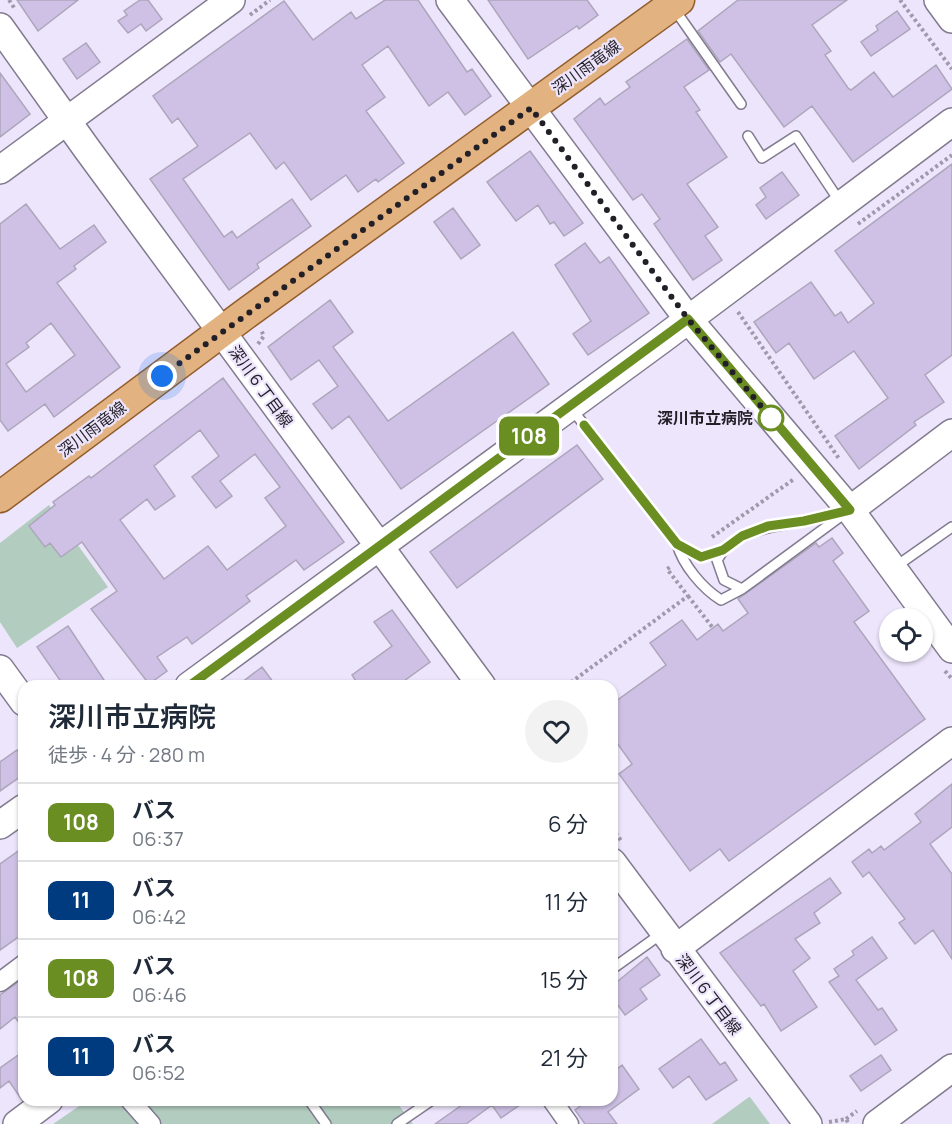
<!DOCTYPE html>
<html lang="ja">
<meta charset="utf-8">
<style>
:root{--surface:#fff;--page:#f2f2f3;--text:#1f2937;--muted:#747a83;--line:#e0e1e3}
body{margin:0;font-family:Manrope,"Noto Sans JP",sans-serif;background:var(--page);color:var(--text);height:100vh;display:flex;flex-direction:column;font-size:22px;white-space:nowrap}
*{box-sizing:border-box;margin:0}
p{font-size:20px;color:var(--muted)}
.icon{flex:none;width:33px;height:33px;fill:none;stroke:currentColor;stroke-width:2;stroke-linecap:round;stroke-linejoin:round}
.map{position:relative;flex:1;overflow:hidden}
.details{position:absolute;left:18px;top:680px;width:600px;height:426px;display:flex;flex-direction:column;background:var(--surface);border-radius:18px;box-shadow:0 2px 4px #0004}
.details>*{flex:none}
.badge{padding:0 12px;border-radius:9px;font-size:21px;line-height:39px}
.buttons{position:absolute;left:879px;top:608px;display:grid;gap:12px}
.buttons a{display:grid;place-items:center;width:54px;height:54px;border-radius:50%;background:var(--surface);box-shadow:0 2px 4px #0004;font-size:30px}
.you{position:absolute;width:30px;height:30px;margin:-15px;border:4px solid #fff;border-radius:50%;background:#1a73e8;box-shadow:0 0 0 9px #1a73e833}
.map>.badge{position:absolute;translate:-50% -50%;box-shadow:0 0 0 3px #fff}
.round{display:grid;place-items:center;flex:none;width:63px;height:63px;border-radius:32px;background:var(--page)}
.overview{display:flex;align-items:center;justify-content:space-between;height:102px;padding:0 30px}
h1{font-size:28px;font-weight:600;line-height:45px}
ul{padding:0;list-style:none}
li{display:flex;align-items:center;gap:18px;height:78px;padding:0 30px;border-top:2px solid var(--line)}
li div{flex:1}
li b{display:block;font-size:22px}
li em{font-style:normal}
li .badge{min-width:66px;font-weight:700;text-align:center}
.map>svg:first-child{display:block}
.green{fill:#b2cdc0}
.building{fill:#cec1e5;stroke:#ada6bb;stroke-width:1.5;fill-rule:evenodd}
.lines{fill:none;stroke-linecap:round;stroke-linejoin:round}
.lane-casing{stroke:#827b8f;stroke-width:12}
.street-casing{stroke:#827b8f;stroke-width:21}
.secondary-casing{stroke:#827b8f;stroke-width:30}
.primary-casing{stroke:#925d2a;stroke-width:33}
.path{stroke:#9f99aa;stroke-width:4;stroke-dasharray:3 3;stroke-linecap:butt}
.lane{stroke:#fff;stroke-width:9}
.street{stroke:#fff;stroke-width:18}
.secondary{stroke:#fff;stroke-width:27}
.primary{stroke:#e2b280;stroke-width:30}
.line-casing{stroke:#fff;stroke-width:14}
.line{stroke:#6b8e23;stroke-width:9}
.walk{stroke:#221f27;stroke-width:6;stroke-dasharray:0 10.8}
.stop-dot{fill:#fff;stroke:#6b8e23;stroke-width:3}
.labels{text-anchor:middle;stroke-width:4.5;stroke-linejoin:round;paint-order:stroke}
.street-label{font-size:16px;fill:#221f27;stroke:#ede5fc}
.stop-label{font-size:16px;font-weight:bold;fill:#221f27;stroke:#ede5fc;text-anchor:end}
</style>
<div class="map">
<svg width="952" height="1124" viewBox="0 0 952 1124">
<rect width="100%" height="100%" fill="#ede5fc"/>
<path class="green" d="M 49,505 L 108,587 L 17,648 L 0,622 L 0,543 Z
M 750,1097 L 770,1124 L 712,1124 L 749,1097 Z
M 88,1100 L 395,1100 L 413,1124 L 53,1124 Z"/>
<path class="building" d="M 17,0 L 78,0 L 38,31 Z
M 140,0 L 148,0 L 162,19 L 146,31 L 141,24 L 128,33 L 118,21 L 127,15 L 124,11 Z
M 385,0 L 418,0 L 467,72 L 472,69 L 491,96 L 465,115 L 448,92 L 429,106 L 388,46 L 362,65 L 385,97 L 366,111 L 404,163 L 378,182 L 376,179 L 358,192 L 346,175 L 311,200 L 284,162 L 276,169 L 250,133 L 183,179 L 224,237 L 232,231 L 237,238 L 292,199 L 311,226 L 257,264 L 259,268 L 229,290 L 150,179 L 198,146 L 178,118 L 172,123 L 153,96 L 284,1 L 313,40 L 351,12 L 356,19 Z
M 488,0 L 587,0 L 598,15 L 579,29 L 577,26 L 528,59 Z
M 738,0 L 847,0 L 812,25 L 831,51 L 825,55 L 848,88 L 851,90 L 874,72 L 893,97 L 936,65 L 952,89 L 853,162 L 812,106 L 784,127 L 731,54 L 720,62 L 698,31 Z
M 897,11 L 910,29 L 871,56 L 861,42 L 878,30 L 876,26 Z
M 687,39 L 709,70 L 684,87 L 700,110 L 696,112 L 727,157 L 687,184 L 718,227 L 705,236 L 722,260 L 693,280 L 654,224 L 660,219 L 642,194 L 633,200 L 574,119 L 600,98 L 605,105 L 630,87 L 626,82 Z
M 86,43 L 100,62 L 77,79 L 63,59 Z
M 0,73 L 30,114 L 0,137 Z
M 530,151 L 583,223 L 564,236 L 554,222 L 550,224 L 538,205 L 516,221 L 487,182 Z
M 952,164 L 952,355 L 925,375 L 944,402 L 914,422 L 916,425 L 859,469 L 835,436 L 888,398 L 854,351 L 814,379 L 789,343 L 776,353 L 754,322 L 811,282 L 835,316 L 841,312 L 848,323 L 874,303 L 835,251 Z
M 782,172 L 799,195 L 766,219 L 756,205 L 766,197 L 760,188 Z
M 26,204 L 60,249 L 94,225 L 106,242 L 74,266 L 76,269 L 57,283 L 120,367 L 54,417 L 45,404 L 8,431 L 0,420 L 0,224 ZM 51,323 L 75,355 L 26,392 L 6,364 L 29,347 L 26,343 Z
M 453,208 L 480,245 L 461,259 L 434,222 Z
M 585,243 L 600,263 L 609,257 L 649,313 L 588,355 L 573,334 L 591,321 L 555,265 Z
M 330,300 L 353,332 L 333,347 L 388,421 L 513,332 L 549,384 L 401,489 L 349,416 L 332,429 L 313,404 L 338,386 L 319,360 L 291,380 L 268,347 Z
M 223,378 L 344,542 L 304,570 L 296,560 L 246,596 L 250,601 L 192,644 L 187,637 L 157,657 L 167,671 L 149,684 L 91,609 L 117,591 L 82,542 L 61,557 L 50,543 L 45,547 L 29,526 L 55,505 L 53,502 L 89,476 L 91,478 ZM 200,430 L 219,456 L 192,477 L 216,508 L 232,496 L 220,481 L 255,454 L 280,487 L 265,498 L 286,526 L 227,570 L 208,546 L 164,579 L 120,520 L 147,499 L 155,510 L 175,496 L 154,466 Z
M 577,445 L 603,479 L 457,588 L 430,552 Z
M 832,538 L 843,553 L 833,561 L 869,611 L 854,622 L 925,719 L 729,861 L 720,849 L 690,871 L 619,774 L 632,764 L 612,736 L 612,704 L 666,665 L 650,643 L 682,620 L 697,640 L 718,624 L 723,631 L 748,613 L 738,599 L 816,543 L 819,547 Z
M 392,610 L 430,662 L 397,686 L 359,686 L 352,675 L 392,646 L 374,622 Z
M 68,626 L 108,686 L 64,686 L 37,647 Z
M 262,667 L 276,686 L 237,686 Z
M 17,750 L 24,759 L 24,774 L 0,791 L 0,762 Z
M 952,784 L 952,827 L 930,844 L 952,874 L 952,959 L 933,930 L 915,944 L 899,923 L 905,919 L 869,872 L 863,877 L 852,862 L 869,849 L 872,853 L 881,846 L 884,850 L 921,822 L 915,814 Z
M 24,847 L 24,933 L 0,950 L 0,864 Z
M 830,878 L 841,893 L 814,913 L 820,923 L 795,939 L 810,958 L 793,971 L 817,1007 L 781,1031 L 764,1004 L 761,1006 L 720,953 Z
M 872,937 L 887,958 L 856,980 L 878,1010 L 882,1008 L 897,1030 L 875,1045 L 829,982 L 839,976 L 834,969 L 854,955 L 852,951 Z
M 647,957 L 660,975 L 640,989 L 647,999 L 625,1015 L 612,997 L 612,986 Z
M 24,978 L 24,1030 L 15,1017 L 0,1029 L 0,995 Z
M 701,1039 L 720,1065 L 725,1062 L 737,1080 L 706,1100 L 689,1076 L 673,1088 L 659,1069 Z
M 24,1051 L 24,1099 L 22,1100 L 9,1081 L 0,1088 L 0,1068 Z
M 881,1055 L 891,1070 L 861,1091 L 850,1076 Z
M 622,1065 L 639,1089 L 608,1112 L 617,1124 L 585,1124 L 575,1110 L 589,1100 L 612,1100 L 612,1073 Z
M 469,1100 L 527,1100 L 501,1118 L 492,1105 L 466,1124 L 435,1124 Z"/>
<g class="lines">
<g class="lane-casing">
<path id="lane" d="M 675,10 L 741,104
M 748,136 L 762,158 L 796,136 L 840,202
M 571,408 L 677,544 C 683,565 702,588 721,600 L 742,589 L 848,511
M 677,544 L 701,557 L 723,550
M 895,567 L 952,527
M 742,589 L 724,580 L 717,560 C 735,529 771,528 803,521 C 817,519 831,514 844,511
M 612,969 L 661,934
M 309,1100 L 326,1124
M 397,1124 L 432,1100"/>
</g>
<g class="street-casing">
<path id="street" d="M 0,982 L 24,964
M 130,1100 L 151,1124
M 552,1100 L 569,1124"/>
</g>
<g class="secondary-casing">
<path id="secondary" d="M 450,0 L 688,319 L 850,510 L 952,649
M 938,0 L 952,19
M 0,27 L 87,149 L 482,686
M 0,170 L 231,0
M 850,510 L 952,433
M 0,669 L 24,702
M 189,686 L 661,340 L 952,122
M 0,825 L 24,808
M 612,862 L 808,1124
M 675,949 L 952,741
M 17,1124 L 49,1100
M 877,1124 L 952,1068"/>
</g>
<g class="primary-casing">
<path id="primary" d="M 0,497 L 248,312 L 679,0"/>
</g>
<path class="path" d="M 9,0 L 15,9
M 900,0 L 952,69
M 250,15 L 270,0
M 858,224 L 952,155
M 738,312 L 840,460
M 258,344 L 264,336 L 261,330
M 712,537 L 794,479
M 688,596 L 713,628
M 945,671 L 952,679
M 566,686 L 688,596 L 667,569 L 672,566
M 612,828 L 622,842
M 846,1119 L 857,1111
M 829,1122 L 846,1119 L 849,1124"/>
<use href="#lane" class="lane"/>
<use href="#street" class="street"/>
<use href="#secondary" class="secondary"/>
<use href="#primary" class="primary"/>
</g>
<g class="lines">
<g class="line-casing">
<path id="line" d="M 189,686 L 688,319 L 850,510 L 804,521 L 768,526 L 742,536 L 723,550 L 701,557 L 677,544 L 584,425"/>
</g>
<use href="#line" class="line"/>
<path class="walk" d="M 162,376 L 531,108 L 688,319 L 771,418"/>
</g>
<circle class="stop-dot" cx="771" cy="418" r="12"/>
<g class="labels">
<g class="street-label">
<text transform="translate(586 67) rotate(-36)" y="6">深川雨竜線</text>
<text transform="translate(261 386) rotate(54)" y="6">深川６丁目線</text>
<text transform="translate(92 429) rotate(-37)" y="6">深川雨竜線</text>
<text transform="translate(709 994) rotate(53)" y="6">深川６丁目線</text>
</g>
<g class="stop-label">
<text x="753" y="424">深川市立病院</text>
</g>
</g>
</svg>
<div class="buttons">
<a><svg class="icon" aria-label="locate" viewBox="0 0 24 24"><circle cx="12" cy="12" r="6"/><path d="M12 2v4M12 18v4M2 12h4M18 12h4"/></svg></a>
</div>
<div class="you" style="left:162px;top:376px"></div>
<b class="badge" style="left:529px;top:436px;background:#6b8e23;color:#fff">108</b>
<section class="details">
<div class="overview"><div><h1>深川市立病院</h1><p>徒歩 · 4 分 · 280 m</p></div><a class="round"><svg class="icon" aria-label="heart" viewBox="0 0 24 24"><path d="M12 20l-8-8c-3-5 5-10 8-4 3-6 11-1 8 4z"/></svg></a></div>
<ul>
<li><span class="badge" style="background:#6b8e23;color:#fff">108</span><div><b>バス</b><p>06:37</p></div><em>6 分</em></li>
<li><span class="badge" style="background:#003b80;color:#fff">11</span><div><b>バス</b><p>06:42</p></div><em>11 分</em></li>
<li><span class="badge" style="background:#6b8e23;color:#fff">108</span><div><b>バス</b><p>06:46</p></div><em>15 分</em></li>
<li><span class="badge" style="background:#003b80;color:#fff">11</span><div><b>バス</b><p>06:52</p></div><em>21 分</em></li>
</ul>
</section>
</div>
